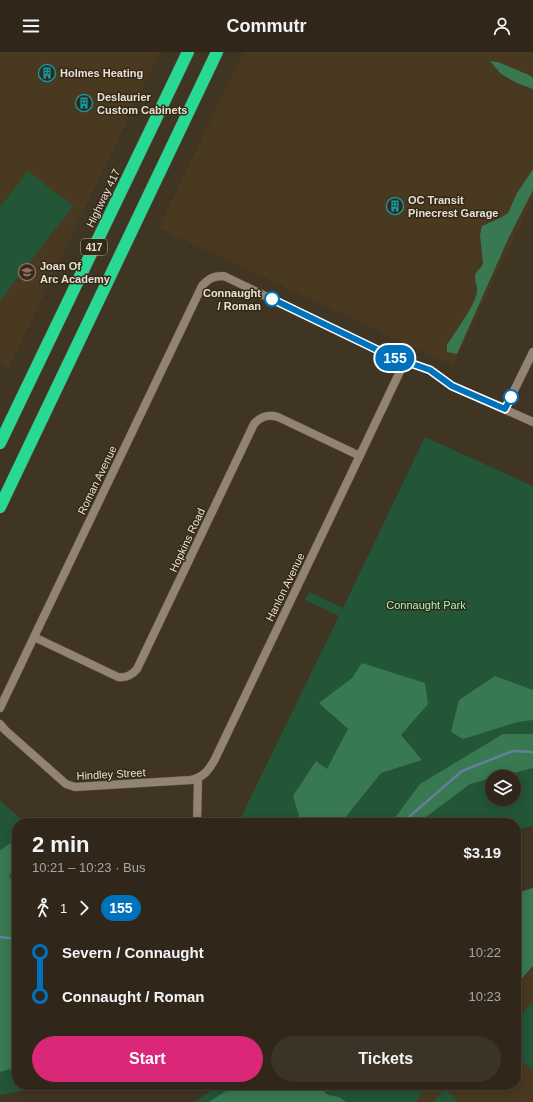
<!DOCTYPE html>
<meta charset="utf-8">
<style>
:root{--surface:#30271a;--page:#3c3327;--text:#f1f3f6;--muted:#a8a5a2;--line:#4b4439;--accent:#db2777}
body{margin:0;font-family:Arial,sans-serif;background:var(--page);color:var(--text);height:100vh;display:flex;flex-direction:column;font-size:15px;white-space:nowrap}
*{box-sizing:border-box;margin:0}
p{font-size:13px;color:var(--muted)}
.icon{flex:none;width:22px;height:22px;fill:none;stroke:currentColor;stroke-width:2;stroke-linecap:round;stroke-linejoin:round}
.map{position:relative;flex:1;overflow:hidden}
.side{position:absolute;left:12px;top:766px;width:509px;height:272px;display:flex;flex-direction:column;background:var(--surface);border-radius:16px;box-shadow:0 2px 10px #0003,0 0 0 1px var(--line)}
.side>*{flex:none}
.badge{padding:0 8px;border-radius:13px;font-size:14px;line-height:26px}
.controls{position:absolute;left:485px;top:718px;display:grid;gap:8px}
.controls a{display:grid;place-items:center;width:36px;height:36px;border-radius:50%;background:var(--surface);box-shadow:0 2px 10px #0003,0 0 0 1px var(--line);font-size:20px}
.map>.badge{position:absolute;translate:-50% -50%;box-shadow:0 0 0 2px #fff}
.legs{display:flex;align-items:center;gap:6px;height:44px;padding:0 20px;font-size:13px}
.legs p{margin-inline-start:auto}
.summary{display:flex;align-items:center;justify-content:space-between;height:68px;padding:0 20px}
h1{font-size:22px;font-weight:700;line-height:30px}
.action{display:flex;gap:8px;margin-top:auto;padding:8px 20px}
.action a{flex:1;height:46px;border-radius:24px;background:var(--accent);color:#fff;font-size:16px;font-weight:700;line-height:46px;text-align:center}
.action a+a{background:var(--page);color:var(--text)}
ul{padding:0 20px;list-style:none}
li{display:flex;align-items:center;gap:14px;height:44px;font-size:15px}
li i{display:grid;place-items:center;width:6px;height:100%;margin:0 5px;background:currentColor}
li i::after{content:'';width:10px;height:10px;margin:-5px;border:3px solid;border-radius:50%;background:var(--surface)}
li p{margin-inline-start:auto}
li:first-child i{background:linear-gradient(#0000 50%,currentColor 0)}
li:last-child i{background:linear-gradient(currentColor 50%,#0000 0)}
header{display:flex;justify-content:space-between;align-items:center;height:52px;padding:0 20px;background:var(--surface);font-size:18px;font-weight:700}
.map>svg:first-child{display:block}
.built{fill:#493920}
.green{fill:#225637;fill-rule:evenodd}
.forest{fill:#387951}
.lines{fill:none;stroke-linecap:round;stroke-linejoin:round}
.stream{stroke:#647e9c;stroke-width:2.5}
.street-casing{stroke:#5c5243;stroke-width:9}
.highway-casing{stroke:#5c5243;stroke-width:13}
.street{stroke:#928470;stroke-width:8}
.highway{stroke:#28d895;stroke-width:12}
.line-1-casing{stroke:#fff;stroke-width:9}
.line-1{stroke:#0072bc;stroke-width:6}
.stop-1-dot{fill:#fff;stroke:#0072bc;stroke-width:2}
.labels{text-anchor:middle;stroke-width:3;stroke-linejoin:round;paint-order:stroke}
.shield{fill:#352a18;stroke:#b2a99c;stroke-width:1}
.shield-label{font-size:10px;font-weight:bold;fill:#e7e0d5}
.poi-label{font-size:11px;font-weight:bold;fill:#e7e0d5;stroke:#352a18;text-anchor:start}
.street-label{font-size:11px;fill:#e7e0d5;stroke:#352a18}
.stop-label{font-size:11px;font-weight:bold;fill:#e7e0d5;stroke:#352a18;text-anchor:end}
.park-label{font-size:11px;fill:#9df9bd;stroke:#352a18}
</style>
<header><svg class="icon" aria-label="menu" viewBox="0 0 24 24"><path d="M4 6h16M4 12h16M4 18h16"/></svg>Commutr<svg class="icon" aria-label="person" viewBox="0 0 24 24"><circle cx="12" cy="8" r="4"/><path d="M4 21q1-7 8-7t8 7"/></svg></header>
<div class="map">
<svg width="533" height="1050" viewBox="0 0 533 1050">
<rect width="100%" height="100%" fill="#403422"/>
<path class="built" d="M 0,0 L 160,0 L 8,317 L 0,310 Z
M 243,0 L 533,0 L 533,146 L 453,314 L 159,176 Z
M 533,915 L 533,1050 L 412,1050 L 428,1033 L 516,1033 L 516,934 Z"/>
<path class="green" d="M 28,119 L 73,154 L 0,249 L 0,155 Z
M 425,385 L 533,434 L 533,774 L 516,778 L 516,771 L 227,771 L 240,767 L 339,564 L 305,548 L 309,540 L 343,556 ZM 492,725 L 514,725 L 514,747 L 492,747 Z
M 0,748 L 25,771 L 17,771 L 17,1033 L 68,1033 L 40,1036 L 0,1043 Z
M 533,949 L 533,1019 L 516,1004 L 516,969 Z
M 220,1033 L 429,1033 L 415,1050 L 194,1050 Z
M 445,1037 L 459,1050 L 433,1050 Z"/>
<path class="forest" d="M 490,9 L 498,10 L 529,23 L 533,26 L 533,37 L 517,31 L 501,22 Z
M 533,117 L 533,138 L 509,185 L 457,302 L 447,300 L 447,293 C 455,280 475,254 477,240 C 478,234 473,226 476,221 C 478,217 482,216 483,211 L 480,183 L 482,174 L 500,166 L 508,161 L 517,141 Z
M 362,611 L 425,631 L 428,652 L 401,683 L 422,708 L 381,721 L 341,771 L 287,771 L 299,764 L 293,744 L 316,709 L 327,717 L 348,677 L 319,651 L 352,626 Z
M 495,624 L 533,638 L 533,668 L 518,670 L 463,687 L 451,680 L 459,648 Z
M 503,682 L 533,682 L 533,716 L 498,725 L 492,725 L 492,726 L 470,732 L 418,771 L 391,771 L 420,732 Z
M 17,786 L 17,814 L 9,823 L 13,831 L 17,831 L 17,1004 L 11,1017 L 0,1020 L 0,797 L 1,798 Z
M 533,836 L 533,914 L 516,933 L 516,841 Z
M 235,1033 L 317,1033 L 328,1043 L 339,1045 L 346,1050 L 209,1050 Z"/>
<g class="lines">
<path class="stream" d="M 402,771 L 462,719 L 513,699 L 533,700
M 0,885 L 17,887"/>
<g class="street-casing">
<path id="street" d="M 505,357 L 533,300
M 34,585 L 118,625 C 127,626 132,623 137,617 L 254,372 C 261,364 268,362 278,365 L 360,404
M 0,656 L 202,234 C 209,226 214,224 224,224 L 390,304 L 430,318 L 452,334 L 533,370
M 0,672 L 5,678 L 66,732 L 75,735 L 191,728 C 204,725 209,718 215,707 L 405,309
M 197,771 L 198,726"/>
</g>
<g class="highway-casing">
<path id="highway" d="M 0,391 L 188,0
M 0,455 L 217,0"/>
</g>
<use href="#street" class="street"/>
<use href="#highway" class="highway"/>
</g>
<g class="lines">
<g class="line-1-casing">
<path id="line-1" d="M 272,247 L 390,304 L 430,318 L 452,334 L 505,357 L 511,345"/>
</g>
<use href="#line-1" class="line-1"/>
</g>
<defs>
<g id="building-ring" transform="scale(0.9)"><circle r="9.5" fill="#352a18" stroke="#0f9aa8" stroke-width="1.5"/><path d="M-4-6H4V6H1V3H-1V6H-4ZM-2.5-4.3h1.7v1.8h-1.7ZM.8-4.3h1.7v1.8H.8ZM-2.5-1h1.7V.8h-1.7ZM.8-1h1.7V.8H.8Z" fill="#0f9aa8"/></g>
<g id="school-ring" transform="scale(0.9)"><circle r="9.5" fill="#352a18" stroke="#8d6e63" stroke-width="1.5"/><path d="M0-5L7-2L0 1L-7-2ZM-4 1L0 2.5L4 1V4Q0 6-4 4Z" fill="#8d6e63"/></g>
</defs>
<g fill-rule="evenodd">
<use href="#building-ring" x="47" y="21"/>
<use href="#building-ring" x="84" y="51"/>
<use href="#building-ring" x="395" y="154"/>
<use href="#school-ring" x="27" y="220"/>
</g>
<g class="stop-1-dot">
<circle cx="272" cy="247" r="7"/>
<circle cx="511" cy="345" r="7"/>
</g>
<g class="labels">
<rect class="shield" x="81" y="187" width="26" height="16" rx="3"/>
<g class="shield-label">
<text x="94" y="199">417</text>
</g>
<g class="poi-label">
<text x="60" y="25">Holmes Heating</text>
<text x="97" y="49">Deslaurier<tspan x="97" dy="13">Custom Cabinets</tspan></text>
<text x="408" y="152">OC Transit<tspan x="408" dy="13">Pinecrest Garage</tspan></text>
<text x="40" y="218">Joan Of<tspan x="40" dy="13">Arc Academy</tspan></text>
</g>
<g class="street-label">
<text transform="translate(103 146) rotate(-64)" y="4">Highway 417</text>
<text transform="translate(97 428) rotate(-64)" y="4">Roman Avenue</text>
<text transform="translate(187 488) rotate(-65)" y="4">Hopkins Road</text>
<text transform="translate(285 535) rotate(-64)" y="4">Hanlon Avenue</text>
<text transform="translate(111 722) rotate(-3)" y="4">Hindley Street</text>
</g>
<g class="stop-label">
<text x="261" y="245">Connaught<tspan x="261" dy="13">/ Roman</tspan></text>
</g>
<g class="park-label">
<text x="426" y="557">Connaught Park</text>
</g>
</g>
</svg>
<div class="controls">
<a><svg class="icon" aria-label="layers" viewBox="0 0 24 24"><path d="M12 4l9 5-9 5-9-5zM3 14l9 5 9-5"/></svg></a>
</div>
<b class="badge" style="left:395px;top:306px;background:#0072bc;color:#fff">155</b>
<section class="side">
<div class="summary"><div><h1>2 min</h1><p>10:21 – 10:23 · Bus</p></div><b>$3.19</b></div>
<div class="legs"><svg class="icon" aria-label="walk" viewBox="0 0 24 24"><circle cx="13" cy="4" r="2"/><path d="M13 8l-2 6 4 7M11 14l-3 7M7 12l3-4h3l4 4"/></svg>1<svg class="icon" aria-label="forward" viewBox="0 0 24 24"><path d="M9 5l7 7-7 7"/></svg><b class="badge" style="background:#0072bc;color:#fff">155</b></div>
<ul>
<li><i style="color:#0072bc"></i><b>Severn / Connaught</b><p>10:22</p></li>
<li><i style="color:#0072bc"></i><b>Connaught / Roman</b><p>10:23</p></li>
</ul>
<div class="action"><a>Start</a><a>Tickets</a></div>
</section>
</div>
